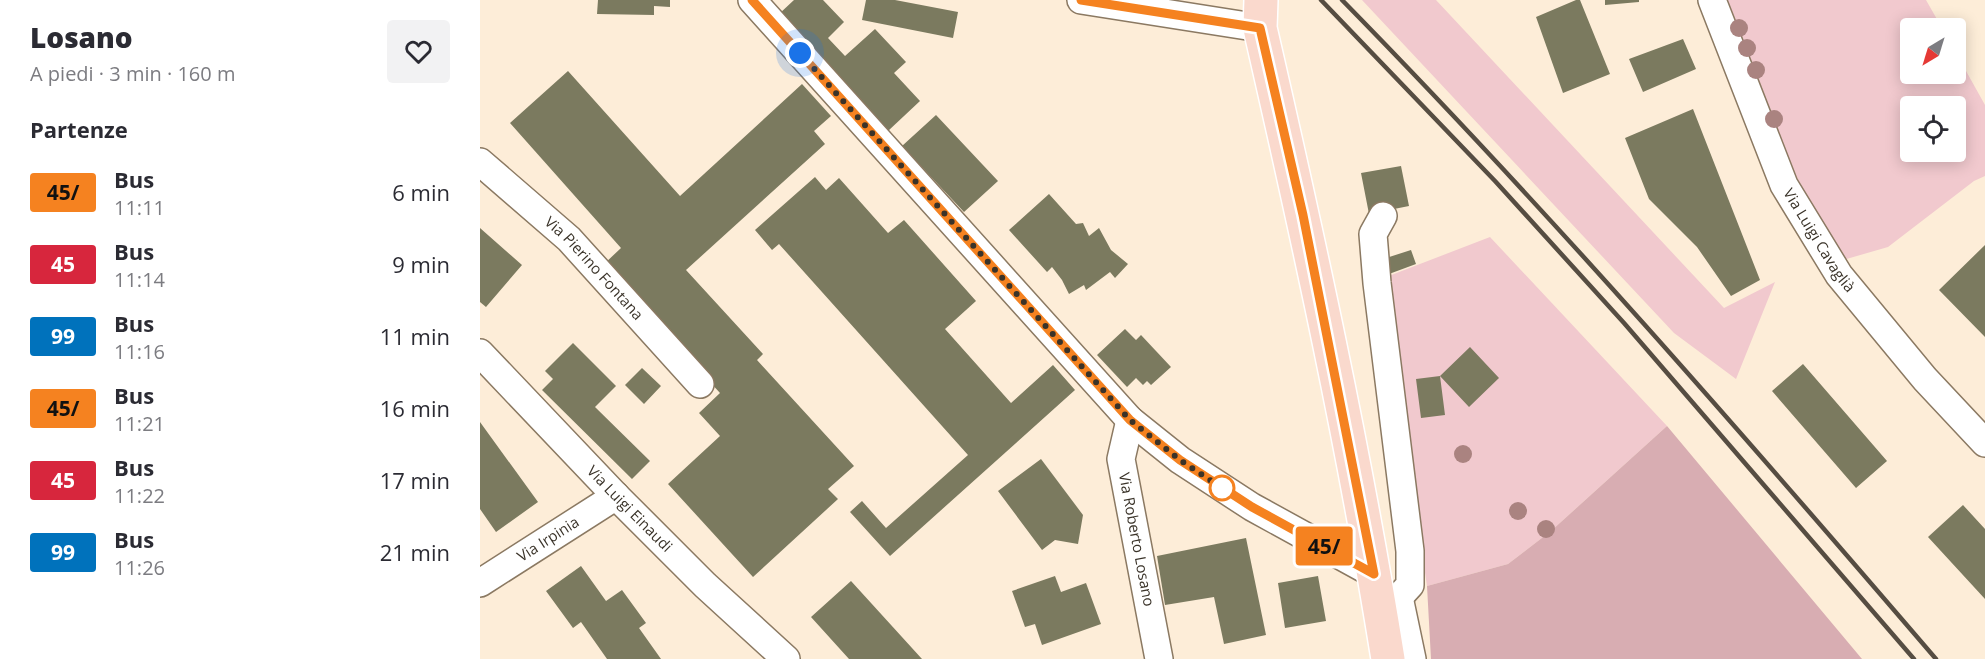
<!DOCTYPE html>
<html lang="it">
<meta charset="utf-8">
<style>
:root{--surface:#fff;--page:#f2f2f3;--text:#2b2b33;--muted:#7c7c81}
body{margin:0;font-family:"Open Sans",sans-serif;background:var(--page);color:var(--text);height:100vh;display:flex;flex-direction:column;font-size:22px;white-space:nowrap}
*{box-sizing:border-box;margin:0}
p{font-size:20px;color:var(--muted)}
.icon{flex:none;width:33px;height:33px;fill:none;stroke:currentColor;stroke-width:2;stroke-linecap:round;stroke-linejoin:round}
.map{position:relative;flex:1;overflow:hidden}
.drawer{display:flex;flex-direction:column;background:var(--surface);width:480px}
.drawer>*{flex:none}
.badge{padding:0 12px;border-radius:4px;font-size:21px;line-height:39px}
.needle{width:39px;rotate:218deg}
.fabs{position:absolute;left:1420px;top:18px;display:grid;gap:12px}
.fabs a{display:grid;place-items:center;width:66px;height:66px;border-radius:6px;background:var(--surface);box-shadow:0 3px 15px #0003;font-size:30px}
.you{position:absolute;width:30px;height:30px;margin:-15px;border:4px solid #fff;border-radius:50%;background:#1a73e8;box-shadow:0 0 0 9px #1a73e833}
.map>.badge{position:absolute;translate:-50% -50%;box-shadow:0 0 0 3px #fff}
h2{padding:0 30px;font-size:22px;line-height:54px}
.round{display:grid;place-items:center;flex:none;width:63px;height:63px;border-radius:6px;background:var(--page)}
.headline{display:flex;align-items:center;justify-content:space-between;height:102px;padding:0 30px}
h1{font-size:28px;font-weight:800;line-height:45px}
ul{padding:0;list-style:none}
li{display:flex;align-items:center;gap:18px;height:72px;padding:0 30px}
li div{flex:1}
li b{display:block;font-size:22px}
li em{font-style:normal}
li .badge{min-width:66px;font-weight:700;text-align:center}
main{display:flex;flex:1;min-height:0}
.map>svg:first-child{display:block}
.green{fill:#f1c9ce;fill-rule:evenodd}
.forest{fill:#d8adb2}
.building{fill:#7b7a5f}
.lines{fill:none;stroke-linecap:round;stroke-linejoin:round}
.minor-casing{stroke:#8b7962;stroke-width:30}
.major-casing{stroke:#fff;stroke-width:36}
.minor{stroke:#fff;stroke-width:27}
.major{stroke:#fad9cd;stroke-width:33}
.rail{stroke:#564d42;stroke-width:4.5}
.tree{fill:#aa8380}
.line-casing{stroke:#fff;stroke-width:14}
.line{stroke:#f58220;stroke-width:9}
.walk{stroke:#3a3329;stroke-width:6;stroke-dasharray:0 10.8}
.stop-dot{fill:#fff;stroke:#f58220;stroke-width:3}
.labels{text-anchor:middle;stroke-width:6;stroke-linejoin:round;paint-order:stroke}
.street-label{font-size:15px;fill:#3a3329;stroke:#fcfcfc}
</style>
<main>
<section class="drawer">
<div class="headline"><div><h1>Losano</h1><p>A piedi · 3 min · 160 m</p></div><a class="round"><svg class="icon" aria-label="heart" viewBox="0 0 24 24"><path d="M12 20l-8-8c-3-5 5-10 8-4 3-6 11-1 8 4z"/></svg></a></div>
<h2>Partenze</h2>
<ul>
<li><span class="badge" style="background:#f58220;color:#111">45/</span><div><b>Bus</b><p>11:11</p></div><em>6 min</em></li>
<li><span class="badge" style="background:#d7263d;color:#fff">45</span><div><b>Bus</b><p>11:14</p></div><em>9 min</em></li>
<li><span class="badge" style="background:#0072bc;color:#fff">99</span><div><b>Bus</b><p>11:16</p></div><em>11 min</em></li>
<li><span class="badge" style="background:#f58220;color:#111">45/</span><div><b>Bus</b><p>11:21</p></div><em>16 min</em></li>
<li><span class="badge" style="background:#d7263d;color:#fff">45</span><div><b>Bus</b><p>11:22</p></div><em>17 min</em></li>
<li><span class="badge" style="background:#0072bc;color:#fff">99</span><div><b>Bus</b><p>11:26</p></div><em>21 min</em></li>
</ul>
</section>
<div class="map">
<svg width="1505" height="659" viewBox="0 0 1505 659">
<rect width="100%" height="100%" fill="#fdedd8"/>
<path class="green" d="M 882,0 L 956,0 L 1244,308 L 1295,282 L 1256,379 L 1194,333 Z
M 1241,0 L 1446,0 L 1462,28 L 1431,28 L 1431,74 L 1476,74 L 1476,53 L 1505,105 L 1505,176 L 1494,181 L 1408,247 L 1363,260 L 1303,153 ZM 1431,106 L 1476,106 L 1476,152 L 1431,152 Z
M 1010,237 L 1187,426 L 1071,531 L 1028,564 L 947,586 L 901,279 Z"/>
<path class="forest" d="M 1187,426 L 1382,659 L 951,659 L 947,586 L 1028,564 L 1071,531 Z"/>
<path class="building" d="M 118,0 L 190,0 L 190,7 L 174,6 L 174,15 L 117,14 Z
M 314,0 L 343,0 L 364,22 L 348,38 L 365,56 L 395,29 L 426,62 L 414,73 L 440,101 L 408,131 L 299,14 Z
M 386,0 L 415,0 L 478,12 L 473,38 L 382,20 Z
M 1096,0 L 1100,0 L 1130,74 L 1083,93 L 1056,17 Z
M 1125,0 L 1159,0 L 1159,2 L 1125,5 Z
M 1203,39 L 1216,69 L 1163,92 L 1149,59 Z
M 88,71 L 200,196 L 322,84 L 351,116 L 334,131 L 345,144 L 206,270 L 283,354 L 277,360 L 374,466 L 348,489 L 358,499 L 273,577 L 188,484 L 240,436 L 219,413 L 240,393 L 123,265 L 141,248 L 30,123 Z
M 1213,109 L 1280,280 L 1251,296 L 1217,247 L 1169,199 L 1145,138 Z
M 456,115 L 518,181 L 484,212 L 422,146 Z
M 921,166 L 929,206 L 889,214 L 881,173 Z
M 335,177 L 346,190 L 359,178 L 408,233 L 424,220 L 496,301 L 465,329 L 531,403 L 573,365 L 595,390 L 410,556 L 370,512 L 382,501 L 406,528 L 488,455 L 299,244 L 292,250 L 275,230 Z
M 569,194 L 596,224 L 603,223 L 609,236 L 619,228 L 631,250 L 648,264 L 635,278 L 630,272 L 606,290 L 604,285 L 589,294 L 582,280 L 572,267 L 567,272 L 529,230 Z
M 0,228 L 42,265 L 6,307 L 0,302 Z
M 1505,245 L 1505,337 L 1459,290 Z
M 931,250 L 936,264 L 909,274 L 903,259 Z
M 645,329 L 656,340 L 661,335 L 691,367 L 671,385 L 667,381 L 663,385 L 656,378 L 647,387 L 617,355 Z
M 93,343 L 136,386 L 115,407 L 170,461 L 152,479 L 62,390 L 73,379 L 65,371 Z
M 990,347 L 1019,378 L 989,407 L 960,376 L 965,415 L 941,418 L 936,379 L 960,376 Z
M 1323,364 L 1407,461 L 1376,488 L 1292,391 Z
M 162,368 L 181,386 L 164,404 L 145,385 Z
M 0,422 L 58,502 L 16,532 L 0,509 Z
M 561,459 L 603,515 L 598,544 L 575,540 L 562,550 L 518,491 Z
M 1483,505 L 1505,529 L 1505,599 L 1448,537 Z
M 766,538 L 786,635 L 744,644 L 734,597 L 685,605 L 677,556 Z
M 101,566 L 126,601 L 142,590 L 166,623 L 159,628 L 181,659 L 127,659 L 101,622 L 93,628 L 66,591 Z
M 575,576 L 581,592 L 606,583 L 621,624 L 562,645 L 555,624 L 545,627 L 532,591 Z
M 838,576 L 846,621 L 805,628 L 798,583 Z
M 371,581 L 442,659 L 369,659 L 331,617 Z"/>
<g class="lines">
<g class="minor-casing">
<g id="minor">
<path d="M 272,0 L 650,420 L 700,460 L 772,507 L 894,574"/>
<path d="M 601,0 L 780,28"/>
<path id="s1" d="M 1232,0 L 1304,185 L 1359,275 L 1445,379 L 1505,443"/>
<path id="s2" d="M 0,162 L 89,239 L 220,384"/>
<path id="s3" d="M 0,353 L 136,496 L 225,585 L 306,659"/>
<path id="s4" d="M 650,420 L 641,459 L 679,659"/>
<path id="s5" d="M 0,583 L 136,496"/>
<path d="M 919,597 L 932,659"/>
<path d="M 899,606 L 919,597 L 930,585 L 930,551 L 897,283 L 893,234 L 903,216"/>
</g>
</g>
<g class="major-casing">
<path id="major" d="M 781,0 L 780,28 C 828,237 874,447 908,659"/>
</g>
<use href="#minor" class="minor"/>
<use href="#major" class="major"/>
<path class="rail" d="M 841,0 L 1015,181 L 1144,323 L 1434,659
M 862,0 C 1069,211 1263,434 1456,659"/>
</g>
<g class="tree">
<circle cx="1259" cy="28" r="9"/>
<circle cx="1267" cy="48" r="9"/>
<circle cx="1276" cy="70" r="9"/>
<circle cx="1294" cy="119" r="9"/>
<circle cx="983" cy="454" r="9"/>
<circle cx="1038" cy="511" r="9"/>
<circle cx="1066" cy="529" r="9"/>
</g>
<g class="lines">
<g class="line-casing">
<path id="line" d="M 272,0 L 650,420 L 700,460 L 772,507 L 894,574 L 823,215 L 780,28 L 601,0"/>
</g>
<use href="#line" class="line"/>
<path class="walk" d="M 320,53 L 650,420 L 700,460 L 742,488"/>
</g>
<circle class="stop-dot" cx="742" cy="488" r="12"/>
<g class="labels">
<g class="street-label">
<text dy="5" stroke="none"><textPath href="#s1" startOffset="264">Via Luigi Cavaglià</textPath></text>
<text dy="5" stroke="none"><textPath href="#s2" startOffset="156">Via Pierino Fontana</textPath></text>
<text dy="5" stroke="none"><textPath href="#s3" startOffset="216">Via Luigi Einaudi</textPath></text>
<text dy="5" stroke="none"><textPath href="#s4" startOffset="122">Via Roberto Losano</textPath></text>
<text dy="5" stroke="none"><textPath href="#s5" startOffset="81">Via Irpinia</textPath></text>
</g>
</g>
</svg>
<div class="fabs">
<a><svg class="needle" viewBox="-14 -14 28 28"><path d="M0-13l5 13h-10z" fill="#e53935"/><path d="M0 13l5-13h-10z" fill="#7c7c81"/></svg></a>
<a><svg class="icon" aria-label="locate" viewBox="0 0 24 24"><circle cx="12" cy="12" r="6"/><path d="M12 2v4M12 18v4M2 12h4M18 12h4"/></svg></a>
</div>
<div class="you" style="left:320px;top:53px"></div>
<b class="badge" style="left:844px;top:546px;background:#f58220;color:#111">45/</b>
</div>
</main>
